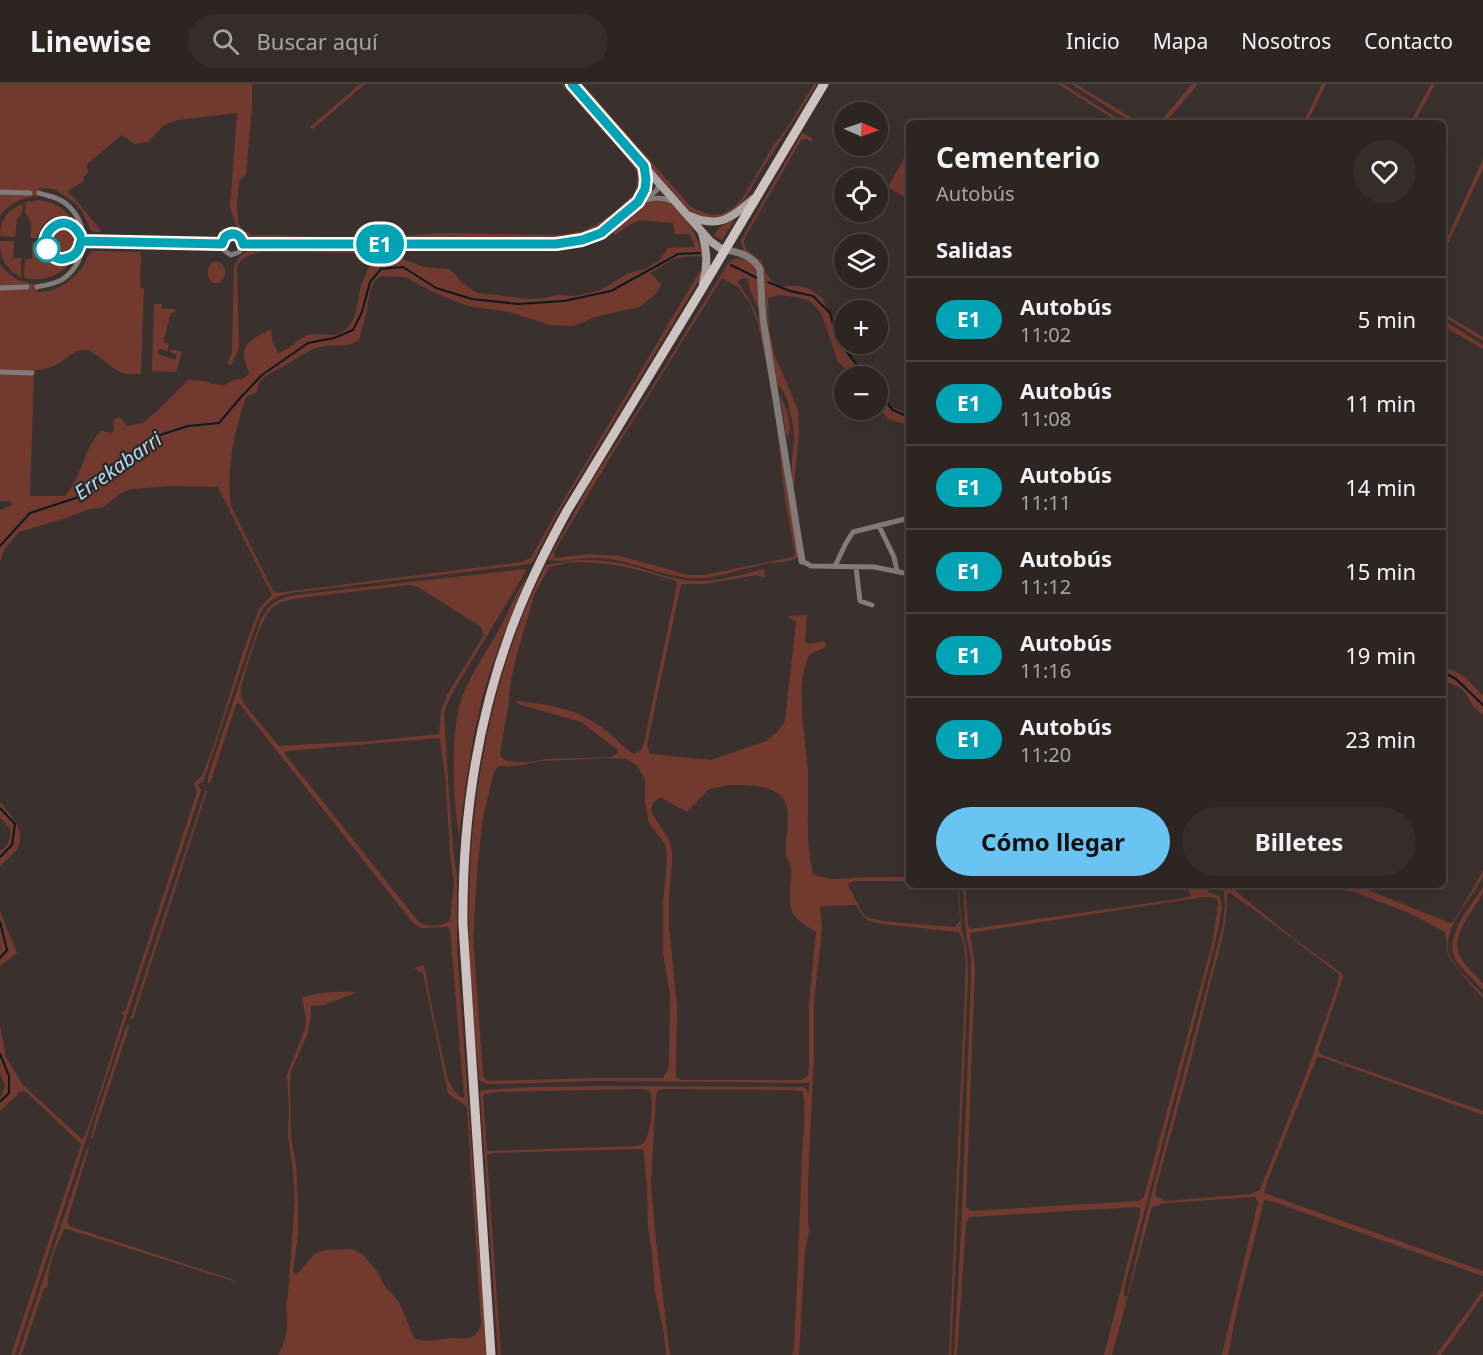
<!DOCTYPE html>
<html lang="es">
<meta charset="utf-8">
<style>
:root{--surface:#2c2522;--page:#342d2a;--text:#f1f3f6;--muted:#a6a5a5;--line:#484240;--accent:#69c4f1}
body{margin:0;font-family:"Noto Sans",sans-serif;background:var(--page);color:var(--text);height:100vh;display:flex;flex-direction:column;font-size:22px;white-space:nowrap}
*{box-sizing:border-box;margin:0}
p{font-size:20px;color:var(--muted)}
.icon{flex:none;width:33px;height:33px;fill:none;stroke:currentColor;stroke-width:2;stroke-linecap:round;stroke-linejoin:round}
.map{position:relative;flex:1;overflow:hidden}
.panel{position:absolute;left:906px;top:36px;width:540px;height:768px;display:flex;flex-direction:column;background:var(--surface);border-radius:9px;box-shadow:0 6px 24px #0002,0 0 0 2px var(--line)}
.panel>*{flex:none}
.badge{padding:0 12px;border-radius:20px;font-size:21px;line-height:39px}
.needle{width:39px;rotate:92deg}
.buttons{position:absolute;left:834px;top:18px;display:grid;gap:12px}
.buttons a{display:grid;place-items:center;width:54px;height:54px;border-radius:50%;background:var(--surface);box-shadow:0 6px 24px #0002,0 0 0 2px var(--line);font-size:30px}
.map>.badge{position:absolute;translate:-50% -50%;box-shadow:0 0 0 3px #fff}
h2{padding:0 30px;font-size:22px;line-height:54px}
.round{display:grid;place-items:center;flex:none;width:63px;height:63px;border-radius:32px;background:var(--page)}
.overview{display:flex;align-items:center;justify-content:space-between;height:102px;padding:0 30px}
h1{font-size:28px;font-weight:700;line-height:45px}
.primary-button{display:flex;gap:12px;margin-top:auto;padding:12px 30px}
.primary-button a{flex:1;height:69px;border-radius:36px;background:var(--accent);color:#111;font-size:24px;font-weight:700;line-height:69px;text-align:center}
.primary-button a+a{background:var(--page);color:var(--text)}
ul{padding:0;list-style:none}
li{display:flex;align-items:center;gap:18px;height:84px;padding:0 30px;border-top:2px solid var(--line)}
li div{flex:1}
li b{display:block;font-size:22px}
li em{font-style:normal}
li .badge{min-width:66px;font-weight:700;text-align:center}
header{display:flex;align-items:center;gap:36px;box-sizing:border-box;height:84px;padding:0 30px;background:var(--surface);border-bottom:2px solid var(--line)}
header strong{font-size:28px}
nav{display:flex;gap:33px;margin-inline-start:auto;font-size:21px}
.search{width:420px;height:54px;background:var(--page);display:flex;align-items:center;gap:15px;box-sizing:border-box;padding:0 21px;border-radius:33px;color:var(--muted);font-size:22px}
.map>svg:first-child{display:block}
.green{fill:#723a2f;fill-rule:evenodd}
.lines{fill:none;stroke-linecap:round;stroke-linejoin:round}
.stream{stroke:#0b1920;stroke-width:2}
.minor{stroke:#817b7a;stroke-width:5}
.tertiary{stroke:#817b7a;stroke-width:7}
.secondary{stroke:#ada4a2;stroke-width:8}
.primary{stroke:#cec3c1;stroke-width:9}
.line-casing{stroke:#fff;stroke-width:14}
.line{stroke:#00a3b4;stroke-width:9}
.stop-dot{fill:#fff;stroke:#00a3b4;stroke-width:3}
.labels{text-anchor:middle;stroke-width:4.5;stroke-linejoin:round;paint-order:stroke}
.water-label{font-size:20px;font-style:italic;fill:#addcf5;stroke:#302725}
</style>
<header>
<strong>Linewise</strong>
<div class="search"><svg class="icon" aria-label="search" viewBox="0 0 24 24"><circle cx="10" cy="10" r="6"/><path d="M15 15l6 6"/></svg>Buscar aquí</div>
<nav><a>Inicio</a><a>Mapa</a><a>Nosotros</a><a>Contacto</a></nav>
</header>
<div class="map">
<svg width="1483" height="1271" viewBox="0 0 1483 1271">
<rect width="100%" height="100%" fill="#3a312e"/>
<path class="green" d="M 0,0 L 252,0 L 252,24 L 246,90 L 239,97 L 237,119 L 238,139 L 242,145 L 252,151 L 280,151 L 354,155 L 442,149 L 559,151 L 580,148 L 596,141 L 613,129 L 634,110 L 637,99 L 637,88 L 625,72 L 561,0 L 566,0 L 638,82 C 642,90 644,96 641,105 C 638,115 602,143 591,148 C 581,152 569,153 559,155 L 346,157 L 254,156 L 246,154 L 237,145 L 230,123 L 237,29 L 178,36 L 164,41 L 148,58 L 135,60 L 122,51 L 87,80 L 88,89 L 83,93 L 84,97 L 71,105 L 68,109 C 77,115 82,124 89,132 C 93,138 99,142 101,148 L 94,148 L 91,146 L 82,127 L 75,119 L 62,110 L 53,105 L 39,104 L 39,112 C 22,113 10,119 0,132 Z
M 360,0 L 365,0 L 313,45 L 310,43 Z
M 578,0 L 583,0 L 692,124 L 711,131 L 722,130 L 733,124 L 742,115 L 773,62 L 789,41 L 814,0 L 817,0 C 798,31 778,60 759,90 C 754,99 743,121 736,125 C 719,137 707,136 689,126 Z
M 1058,0 L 1063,0 L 1125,39 L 1120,39 Z
M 1071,0 L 1076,0 L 1140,39 L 1133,39 Z
M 1192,0 L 1198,0 L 1165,39 L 1159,39 Z
M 1322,0 L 1326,0 L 1307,39 L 1303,39 Z
M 1431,0 L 1435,0 L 1414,39 L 1410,39 Z
M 802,49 L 812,54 L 812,58 L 805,55 L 801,56 L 747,150 L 744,157 L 745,164 L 761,177 L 767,191 L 773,198 L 781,202 L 799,202 L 810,205 L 821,213 L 838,243 L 849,272 L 862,284 L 869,292 L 853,292 L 838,278 L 821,229 L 810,217 L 796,213 L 777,211 L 768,214 L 769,245 L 775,272 L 798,326 L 799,347 L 794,401 L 792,402 L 792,375 L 794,354 L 793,341 L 787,314 L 777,299 L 769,261 L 764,190 C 759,176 741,171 741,156 Z
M 907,69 L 909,70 L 909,116 L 888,103 Z
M 1483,75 L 1483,85 L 1443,170 L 1443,163 Z
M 39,116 C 51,118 62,122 70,133 C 51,129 43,137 37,154 L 31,154 C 31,145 33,135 25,130 L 26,118 Z
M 652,116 C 658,117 665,117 671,120 C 684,129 701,157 703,173 L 691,172 L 673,175 L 650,189 L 661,200 L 656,210 L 639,223 L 595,233 L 573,242 L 550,241 L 509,228 L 468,222 L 435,209 L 405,193 L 382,192 L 374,197 L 370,207 L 366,231 L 359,256 C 346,264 340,260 326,262 C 310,264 297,274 283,283 C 276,287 268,289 262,295 C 259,298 258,303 257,308 L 246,313 C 234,347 226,386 231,422 L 272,505 L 276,509 L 521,478 L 531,474 L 554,432 L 700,187 L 702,189 L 701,193 L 578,396 L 557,431 L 533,478 L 530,480 L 291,509 C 270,513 264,520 256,540 L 203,698 L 198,701 L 201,706 L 200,710 L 15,1271 L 11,1271 L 81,1060 L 25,1007 L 19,1008 C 13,1017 4,1021 0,1028 L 0,1015 L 5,1002 L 0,989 L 0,941 L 6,973 L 23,1001 L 82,1055 L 85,1052 L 94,1027 L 124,931 L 121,929 L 126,925 L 197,708 L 194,699 L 202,692 L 216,655 L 243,568 L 259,525 L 272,511 L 218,403 L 173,402 L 131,405 L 121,409 L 102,424 L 89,425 L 66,434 L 19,448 L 4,466 L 0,478 L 0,426 L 12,421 L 10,417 L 0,417 L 0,180 C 9,193 21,199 37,200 L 37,208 C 56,208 72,198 83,182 C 86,176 87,170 94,167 L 141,168 L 140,203 L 144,205 L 141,290 C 135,290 128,290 122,289 C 109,284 94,264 81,266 C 73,267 67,274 61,278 C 52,284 44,285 34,287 L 30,412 L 65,412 C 82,393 83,365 101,347 L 111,349 L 114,346 L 113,336 L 120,333 L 127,342 L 143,339 L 157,327 L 188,296 L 205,297 L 212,300 L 224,301 L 236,295 L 242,296 L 249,290 C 248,284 244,277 244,271 C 243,256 261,251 271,245 L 272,256 L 278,269 C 292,265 296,256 306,252 C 316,248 328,253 338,250 C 357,244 357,217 361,202 C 363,196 366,190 368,184 L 391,171 L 424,183 L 449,185 L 455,190 L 461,198 L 477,209 L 529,215 L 544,214 L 557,211 L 574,212 L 599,207 L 629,189 L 645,185 L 659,177 L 668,164 L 695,163 L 690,150 L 675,150 L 673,139 L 641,136 L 631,140 L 615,151 L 612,148 L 615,144 L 646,118 Z
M 23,119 L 22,129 L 17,135 L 15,153 L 0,152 C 0,135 8,126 23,119 Z
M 735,135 L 722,156 L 714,152 C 719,141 726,140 735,135 Z
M49 157a14 14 0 1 1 28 0a14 14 0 1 1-28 0Z
M 0,157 L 14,157 L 13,174 L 21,174 L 21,193 C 5,185 0,174 0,157 Z
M 32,158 L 38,158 C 41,175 52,183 69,181 C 56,193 42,198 24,194 L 25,175 L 32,175 Z
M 252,165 L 387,167 L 386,169 L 262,168 C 252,170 243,172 237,182 L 239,264 L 232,280 L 228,281 L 228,277 L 232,269 L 234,182 C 238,174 244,167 252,165 Z
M 738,174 C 765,177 759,204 760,224 L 758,224 L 749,203 L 748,195 L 743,194 L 737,198 C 748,213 757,227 762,245 L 782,367 L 786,404 L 799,472 C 790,480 775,477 764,480 C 740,485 711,497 687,494 C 658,490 632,477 602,474 C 585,472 562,479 548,476 L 591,398 L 641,321 L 727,181 L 732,176 ZM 722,194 L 738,203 L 750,219 L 758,239 L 774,318 L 785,415 L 795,471 L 793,473 L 704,491 L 688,491 L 620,472 L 589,470 L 555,474 L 554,468 L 613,369 Z
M 212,178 L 220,178 C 227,184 227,193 220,199 L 213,199 C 206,193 206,185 212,178 Z
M 154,220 L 162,220 L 162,225 L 176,225 L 175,229 L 171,229 L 163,258 L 169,260 L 167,267 L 159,265 L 158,270 L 175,276 L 177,271 L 170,268 L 171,265 L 182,268 L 176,288 L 152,287 Z
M 1443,229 L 1483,253 L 1483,257 L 1443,232 Z
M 1443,236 L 1483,261 L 1483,265 L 1443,242 Z
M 878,306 L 889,322 L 909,330 L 909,341 L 890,336 L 878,324 Z
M 780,312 C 787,322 792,341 788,353 L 786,350 Z
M 577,476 C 596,476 614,477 632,482 C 653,488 673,496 695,497 C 718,498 742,490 764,485 L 765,494 L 757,491 L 704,500 L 681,500 L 647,661 L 650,670 L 711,676 L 766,657 L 777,648 L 785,637 L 796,538 L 787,532 L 807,531 L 805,557 L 809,560 L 825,557 L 826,563 L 809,571 C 794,605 806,653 808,689 C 809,723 805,757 813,790 C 830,798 847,794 865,793 C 880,793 894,793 909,793 L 909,797 L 853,797 L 848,800 C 851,807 861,828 866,833 C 873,838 942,842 955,843 L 960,836 L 958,801 L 959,801 L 961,843 L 967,868 L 968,891 L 951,1271 L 949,1271 L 965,907 C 965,891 969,860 958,848 L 882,840 L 869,837 L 863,832 L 856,821 L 820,822 L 822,845 L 814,917 L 814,973 L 808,1094 L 808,1136 L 809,1147 L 805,1166 L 799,1271 L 792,1271 L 794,1265 C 797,1200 800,1136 802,1072 C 803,1057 807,1019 802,1007 L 792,1006 L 666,1005 L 658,1006 L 656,1012 L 651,1100 L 655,1148 L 670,1271 L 666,1271 L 663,1244 L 655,1209 L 652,1170 L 648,1142 L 647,1104 L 644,1068 L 642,1065 L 492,1069 L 487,1071 L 501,1271 L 498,1271 L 480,1008 L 484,1006 L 529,1003 L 604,1002 L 804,1003 L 807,1006 L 807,1008 L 809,1008 L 809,998 L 806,999 L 596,997 L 497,1000 L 487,1000 L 479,996 C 474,937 468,878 469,819 C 470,708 494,580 546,481 ZM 572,478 C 609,477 642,486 676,497 L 677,501 L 644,659 L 641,666 L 634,670 C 624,664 617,656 609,649 C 580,625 553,621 517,617 L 518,620 L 581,638 L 617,665 L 618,669 L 611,673 L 546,675 L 530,678 L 516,678 L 507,677 L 502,674 L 500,669 L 508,623 L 511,596 L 517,570 L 534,512 L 549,483 ZM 610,674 L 626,675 L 637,681 L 645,696 L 645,719 L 649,739 L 663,757 L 666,763 L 667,780 L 663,818 L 663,870 L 670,911 L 669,981 L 667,987 L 663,994 L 597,994 L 487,997 L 483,992 L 473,852 L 478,777 L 483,734 L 492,695 L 496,684 L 500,682 L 518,682 L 540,677 ZM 729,701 C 744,701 771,700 782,713 C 793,725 785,753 786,768 C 786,774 791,779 791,785 C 792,799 786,819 794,831 C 800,839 808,843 816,848 L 809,921 L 809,984 L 808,991 L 802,996 L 681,996 L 676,993 L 677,922 L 669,842 L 669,814 L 672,778 L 672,767 L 668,754 L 656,736 L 651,726 L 653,719 L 660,713 L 687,728 L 709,705 ZM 637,1005 L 649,1006 C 655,1016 651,1047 645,1057 C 642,1061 641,1061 636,1062 L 489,1067 L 487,1066 L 483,1012 L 485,1010 L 497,1008 Z
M 525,485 L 525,489 L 457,601 L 447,620 L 444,630 L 449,711 L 454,775 L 457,791 L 457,865 L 484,1232 L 486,1271 L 278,1271 C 283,1263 286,1253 287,1243 C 288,1231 285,1223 288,1210 L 295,1116 L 293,1087 L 288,1052 L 289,1026 L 287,991 L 305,944 L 306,935 L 302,913 C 320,908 337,907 355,908 L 355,909 L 324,921 L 311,922 L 311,931 L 308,949 L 291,987 L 290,1000 L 291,1054 L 296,1080 L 298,1123 L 298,1150 L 293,1188 L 295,1190 L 300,1187 L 314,1170 L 325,1166 L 352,1165 L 363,1171 L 377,1187 L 384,1201 L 399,1218 L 414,1254 C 427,1260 441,1254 454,1254 C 459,1254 465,1255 469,1254 C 476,1252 480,1245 481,1239 L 467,1024 C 461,1016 455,1016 448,1009 L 423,889 L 414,884 L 424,881 L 434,934 L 448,996 L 454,1006 L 460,1013 L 464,1014 L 450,845 L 448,843 L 421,844 L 413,839 L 239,619 L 236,621 L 210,700 L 208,698 L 208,693 L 260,538 C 271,515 282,513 305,510 ZM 409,501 L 418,503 L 481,543 L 484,551 L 447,611 L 441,626 L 439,650 L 371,657 L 279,662 L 244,620 L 241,613 L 241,603 C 247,584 259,536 272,524 C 280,517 289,516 299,514 ZM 438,654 L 440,655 L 446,700 L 450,770 L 454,799 L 450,836 C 444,842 429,844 421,839 C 418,838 416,834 414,832 L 284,669 L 287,667 Z
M 526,495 C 512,529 498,563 487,598 C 472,647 466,700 459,751 C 453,716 450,646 462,613 C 472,587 489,564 502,540 C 510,525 516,508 526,495 Z
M 1443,584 C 1465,587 1469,599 1483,612 L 1483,631 L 1473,622 L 1466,610 L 1461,604 L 1446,598 L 1443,601 Z
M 205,707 L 207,707 L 133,935 L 130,936 Z
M 0,719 C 12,731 27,748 17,765 C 13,771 5,777 0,782 L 0,767 C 9,761 11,755 10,744 L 0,734 Z
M 1483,787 L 1483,792 L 1480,798 C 1469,816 1441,849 1449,870 C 1453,882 1474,901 1483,911 L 1483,914 L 1464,893 L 1448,872 L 1445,848 L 1409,829 L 1352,807 L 1346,807 L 1349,801 L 1356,801 L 1450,839 L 1454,837 Z
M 963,801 L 965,801 L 968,842 L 970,845 L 1178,815 L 1191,812 L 1185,801 L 1220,801 L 1220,803 L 1209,805 L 1207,808 L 1220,812 L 1222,823 L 1217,851 L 1125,1201 L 1124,1212 L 1127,1213 L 1145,1135 L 1204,914 L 1223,840 L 1225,821 L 1223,801 L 1230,801 L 1232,804 L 1292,853 L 1341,889 L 1343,893 L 1318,967 L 1322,971 L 1483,1027 L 1483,1031 L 1324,974 L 1317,973 L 1267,1098 L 1264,1109 L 1483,1187 L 1483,1192 L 1271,1117 L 1264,1116 L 1239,1216 L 1228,1271 L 1222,1271 L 1258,1118 L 1255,1113 L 1165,1119 L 1152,1123 L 1112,1271 L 1104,1271 L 1140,1130 L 1140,1124 L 1136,1123 L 969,1133 L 966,1139 L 957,1271 L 954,1271 L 962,1130 L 971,893 L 971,874 L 966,850 ZM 1230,809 L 1253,825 L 1339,890 L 1337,902 L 1306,990 L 1260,1106 L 1250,1110 L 1165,1117 L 1155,1112 L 1157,1100 C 1175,1035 1193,970 1209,904 C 1217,874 1228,842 1227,810 ZM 1204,813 L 1216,814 L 1218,820 L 1213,856 L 1144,1113 L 1139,1117 L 970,1127 L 966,1123 L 975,882 L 970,849 Z
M 1483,803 L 1483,809 C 1473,827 1448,854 1461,874 C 1467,884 1476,892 1483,900 L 1483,906 C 1475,897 1465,888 1457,878 C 1441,855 1471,822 1483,803 Z
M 0,827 L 17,869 L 0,882 L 0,866 L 1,863 L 0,859 Z
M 128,940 L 129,943 L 92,1055 L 91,1054 L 94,1040 L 126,943 Z
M 89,1063 L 88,1068 L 67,1137 L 69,1142 L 237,1197 L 236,1198 L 67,1145 L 64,1145 C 57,1161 46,1185 48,1202 L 44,1205 L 23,1266 L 21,1271 L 18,1271 L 86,1067 Z
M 1483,1206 L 1483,1212 L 1441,1271 L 1436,1271 Z"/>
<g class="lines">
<path class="stream" d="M 731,181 L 757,194
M 768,198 L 790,207 L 813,212 L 830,229 L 837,255 L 865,292
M 878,309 L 893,326 L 909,333
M 0,462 L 30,429 L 82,412 L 113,387 L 142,360 L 160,351 L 188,342 L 219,339 L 241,313 L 262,291 L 308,259 L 334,254 L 353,246 L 362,228 L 370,198 L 381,185 L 403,183 L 436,204 L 472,215 L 518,220 L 564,217 L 611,207 L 678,170 L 700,169
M 1443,588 L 1456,595 L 1483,621
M 0,724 L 15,740 L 12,761 L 0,773
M 0,838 L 7,866 L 0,874
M 0,970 L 9,992 L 9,1009 L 0,1018"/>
<path class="minor" d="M 0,108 L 30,109
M 648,114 L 657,106 L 659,100
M 638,118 C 651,114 662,112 674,118
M45 157a18 18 0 1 1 36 0a18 18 0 1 1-36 0Z
M 83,157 L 222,160
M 222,160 L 225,167 L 231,171 L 239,168 L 243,160
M 222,160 L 225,153 C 233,147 241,151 243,160
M 243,160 L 556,160 L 582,156 L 601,149 L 638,118 L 644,105 L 646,95 L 644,82
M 37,203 C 46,201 55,200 63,195 C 89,177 90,138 65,119 C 57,113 48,112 39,109
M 0,204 L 27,203
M 0,288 L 32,289
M 879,442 L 894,473 L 897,487
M 802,477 L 811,482 L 874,483 L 909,490
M 835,482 L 846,459 L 853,448 L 909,434
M 856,483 L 860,517 L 872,521"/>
<path class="tertiary" d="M 725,166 C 740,168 752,172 760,185 L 763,235 L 802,477"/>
<path class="secondary" d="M 572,0 L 710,157 L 720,164 L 725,166
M 690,132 C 719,145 731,134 753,115
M 702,149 C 707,167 708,181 703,199"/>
<path class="primary" d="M 491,1271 L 463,841 C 462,741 476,640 511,546 C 526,505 546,465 567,427 L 700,208 L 824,0"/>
</g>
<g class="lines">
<g class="line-casing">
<path id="line" d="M 80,151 C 63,120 30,157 53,172 C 57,175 62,176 67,174 C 76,172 79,166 81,157 L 222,160 L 225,153 C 233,147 241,150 243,160 L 556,160 L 582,156 L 601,149 L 638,118 L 645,105 L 646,95 L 644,82 L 572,0"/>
</g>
<use href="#line" class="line"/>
</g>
<circle class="stop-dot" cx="47" cy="165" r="12"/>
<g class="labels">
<g class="water-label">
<text transform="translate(118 382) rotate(-35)" y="7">Errekabarri</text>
</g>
</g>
</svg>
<div class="buttons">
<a><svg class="needle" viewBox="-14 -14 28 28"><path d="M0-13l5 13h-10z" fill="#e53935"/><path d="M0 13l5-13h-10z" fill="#a6a5a5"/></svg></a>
<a><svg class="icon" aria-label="locate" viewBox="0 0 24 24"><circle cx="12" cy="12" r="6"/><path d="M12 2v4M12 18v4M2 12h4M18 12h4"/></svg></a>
<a><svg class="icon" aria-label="layers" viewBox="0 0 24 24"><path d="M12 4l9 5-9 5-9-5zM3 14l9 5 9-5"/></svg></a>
<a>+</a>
<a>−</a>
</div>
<b class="badge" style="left:380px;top:160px;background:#00a3b4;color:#fff">E1</b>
<section class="panel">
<div class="overview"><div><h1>Cementerio</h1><p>Autobús</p></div><a class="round"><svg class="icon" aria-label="heart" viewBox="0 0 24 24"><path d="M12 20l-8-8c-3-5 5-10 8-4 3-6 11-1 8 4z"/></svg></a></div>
<h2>Salidas</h2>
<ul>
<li><span class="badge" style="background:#00a3b4;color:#fff">E1</span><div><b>Autobús</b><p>11:02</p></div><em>5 min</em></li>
<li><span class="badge" style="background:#00a3b4;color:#fff">E1</span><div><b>Autobús</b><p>11:08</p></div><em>11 min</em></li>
<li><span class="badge" style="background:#00a3b4;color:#fff">E1</span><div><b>Autobús</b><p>11:11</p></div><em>14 min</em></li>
<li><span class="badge" style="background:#00a3b4;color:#fff">E1</span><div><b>Autobús</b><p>11:12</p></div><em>15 min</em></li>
<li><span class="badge" style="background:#00a3b4;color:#fff">E1</span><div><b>Autobús</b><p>11:16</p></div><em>19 min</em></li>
<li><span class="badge" style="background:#00a3b4;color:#fff">E1</span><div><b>Autobús</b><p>11:20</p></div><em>23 min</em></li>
</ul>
<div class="primary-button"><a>Cómo llegar</a><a>Billetes</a></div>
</section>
</div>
